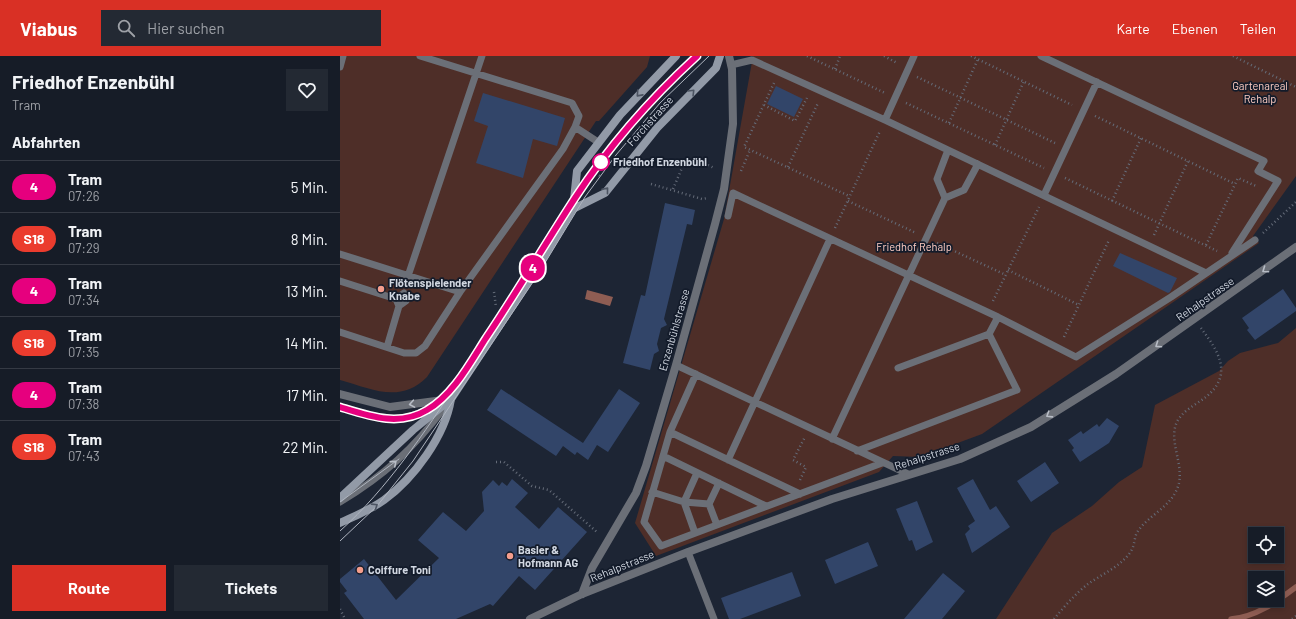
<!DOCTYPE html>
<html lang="de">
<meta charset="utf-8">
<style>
:root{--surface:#161c27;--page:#232933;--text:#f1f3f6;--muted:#9ea1a7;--line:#353a44;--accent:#d93025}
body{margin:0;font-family:Barlow,sans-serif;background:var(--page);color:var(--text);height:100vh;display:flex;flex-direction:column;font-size:15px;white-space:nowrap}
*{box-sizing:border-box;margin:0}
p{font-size:13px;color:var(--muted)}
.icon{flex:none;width:22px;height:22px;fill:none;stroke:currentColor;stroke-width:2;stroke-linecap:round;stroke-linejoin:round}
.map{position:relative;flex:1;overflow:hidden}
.panel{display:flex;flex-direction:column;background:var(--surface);width:340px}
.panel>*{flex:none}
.badge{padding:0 8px;border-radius:13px;font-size:14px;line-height:26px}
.tools{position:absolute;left:908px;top:471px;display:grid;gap:8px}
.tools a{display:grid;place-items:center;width:36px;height:36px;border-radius:0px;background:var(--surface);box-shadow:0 2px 6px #0003,0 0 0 1px var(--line);font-size:20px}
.map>.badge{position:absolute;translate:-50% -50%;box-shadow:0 0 0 2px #fff}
h2{padding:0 12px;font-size:15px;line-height:36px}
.round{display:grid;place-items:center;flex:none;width:42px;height:42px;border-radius:0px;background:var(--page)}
.summary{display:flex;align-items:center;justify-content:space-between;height:68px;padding:0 12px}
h1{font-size:19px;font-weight:700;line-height:30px}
.cta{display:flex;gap:8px;margin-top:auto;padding:8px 12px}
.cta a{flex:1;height:46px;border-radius:0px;background:var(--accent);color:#fff;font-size:16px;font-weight:700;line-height:46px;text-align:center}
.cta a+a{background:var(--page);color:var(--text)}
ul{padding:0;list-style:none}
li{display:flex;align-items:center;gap:12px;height:52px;padding:0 12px;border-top:1px solid var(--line)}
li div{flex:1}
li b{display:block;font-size:15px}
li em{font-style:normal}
li .badge{min-width:44px;font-weight:700;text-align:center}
header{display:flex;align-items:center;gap:24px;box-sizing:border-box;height:56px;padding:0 20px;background:var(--accent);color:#fff}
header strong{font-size:19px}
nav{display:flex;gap:22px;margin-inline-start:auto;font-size:14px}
.search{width:280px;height:36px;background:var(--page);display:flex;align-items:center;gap:10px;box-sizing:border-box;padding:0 14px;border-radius:0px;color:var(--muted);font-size:15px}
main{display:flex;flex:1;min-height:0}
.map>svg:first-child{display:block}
.green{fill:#4e2e28;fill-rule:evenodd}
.water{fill:#8e5d53}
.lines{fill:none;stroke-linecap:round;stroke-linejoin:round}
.stream{stroke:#8e5d53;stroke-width:5.5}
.building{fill:#324569}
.path{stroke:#656c79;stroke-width:2.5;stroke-dasharray:1 3;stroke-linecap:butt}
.lane{stroke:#6b6f77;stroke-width:7}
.street{stroke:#6b6f77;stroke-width:8}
.secondary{stroke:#929aa7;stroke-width:8}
.tram{stroke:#aeb4bf;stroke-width:1}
.oneway{stroke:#4c5462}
.oneway2{stroke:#b8bdc6}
.line-casing{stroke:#fff;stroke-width:9}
.line{stroke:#e6007e;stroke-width:6}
.stop-dot{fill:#fff;stroke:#e6007e;stroke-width:2}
.poi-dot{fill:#f49d8c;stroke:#131b2a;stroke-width:1.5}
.labels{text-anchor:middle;stroke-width:3.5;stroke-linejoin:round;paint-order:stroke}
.park-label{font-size:11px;fill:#ffcdc3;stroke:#131b2a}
.street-label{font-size:11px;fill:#d1d7e1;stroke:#131b2a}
.stop-label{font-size:11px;font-weight:bold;fill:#d1d7e1;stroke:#131b2a;text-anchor:start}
.poi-label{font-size:11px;font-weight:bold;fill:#d1d7e1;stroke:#131b2a;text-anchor:start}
</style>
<header>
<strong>Viabus</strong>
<div class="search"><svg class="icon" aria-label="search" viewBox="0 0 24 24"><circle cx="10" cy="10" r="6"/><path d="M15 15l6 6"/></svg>Hier suchen</div>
<nav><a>Karte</a><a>Ebenen</a><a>Teilen</a></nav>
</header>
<main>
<section class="panel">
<div class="summary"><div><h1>Friedhof Enzenbühl</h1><p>Tram</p></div><a class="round"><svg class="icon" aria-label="heart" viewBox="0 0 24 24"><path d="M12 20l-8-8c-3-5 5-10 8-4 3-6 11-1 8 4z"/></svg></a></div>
<h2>Abfahrten</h2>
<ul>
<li><span class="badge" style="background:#e6007e;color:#fff">4</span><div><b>Tram</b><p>07:26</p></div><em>5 Min.</em></li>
<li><span class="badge" style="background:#eb3c2e;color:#fff">S18</span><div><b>Tram</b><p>07:29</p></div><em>8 Min.</em></li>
<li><span class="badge" style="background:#e6007e;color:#fff">4</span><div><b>Tram</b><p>07:34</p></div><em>13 Min.</em></li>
<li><span class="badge" style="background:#eb3c2e;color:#fff">S18</span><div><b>Tram</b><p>07:35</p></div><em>14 Min.</em></li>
<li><span class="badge" style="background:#e6007e;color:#fff">4</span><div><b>Tram</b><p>07:38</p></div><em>17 Min.</em></li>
<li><span class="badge" style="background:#eb3c2e;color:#fff">S18</span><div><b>Tram</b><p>07:43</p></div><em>22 Min.</em></li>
</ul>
<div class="cta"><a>Route</a><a>Tickets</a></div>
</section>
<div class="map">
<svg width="956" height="563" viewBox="0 0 956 563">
<rect width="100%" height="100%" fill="#1d2534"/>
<path class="green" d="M 0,0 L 310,0 L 307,11 L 259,65 L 256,65 L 87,321 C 60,348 32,333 0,324 Z
M 413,0 L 956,0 L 956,120 L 913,180 L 919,187 L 642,378 L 580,401 L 553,400 L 539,416 L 316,500 L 295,467 L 384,163 Z
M 956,272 L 956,563 L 656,563 L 712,477 L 752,450 L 779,426 L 802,411 L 815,349 L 879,315 L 888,305 L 900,297 L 938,287 ZM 915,478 L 937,478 L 937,500 L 915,500 ZM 915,522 L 937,522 L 937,544 L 915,544 Z"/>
<path class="water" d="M 247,234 L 273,241 L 270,250 L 245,243 Z"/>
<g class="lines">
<path class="stream" d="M 891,563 C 916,561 936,546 956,531"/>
</g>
<path class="building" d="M 436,30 L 463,43 L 454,61 L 427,48 Z
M 143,37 L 225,62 L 217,90 L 193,83 L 183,122 L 136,107 L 148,70 L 134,65 Z
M 325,147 L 355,154 L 352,169 L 347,168 L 324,263 L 327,269 L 321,272 L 317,288 L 319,295 L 314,298 L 310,314 L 283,307 L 301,239 L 305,240 Z
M 780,197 L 837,222 L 830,236 L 828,237 L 773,210 Z
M 943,233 L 956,252 L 956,255 L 915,284 L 907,274 L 909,272 L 902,262 Z
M 161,333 L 243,387 L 279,333 L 300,347 L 268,396 L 257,389 L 248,404 L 237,396 L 235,399 L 223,390 L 216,400 L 147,354 Z
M 767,362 L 779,370 L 769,387 L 740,406 L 732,394 L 734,392 L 728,384 L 741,375 L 743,378 L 757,368 L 759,371 Z
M 705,406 L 719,427 L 691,446 L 677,425 Z
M 172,423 L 188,437 L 175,451 L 199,473 L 218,451 L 247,476 L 195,534 L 179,520 L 153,550 L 150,548 L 116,563 L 24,563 L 4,537 L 7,535 L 0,526 L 0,523 L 24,503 L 56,544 L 99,502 L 78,484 L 103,456 L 126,475 L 144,455 L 142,436 L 153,424 L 159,430 L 162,426 L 167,430 Z
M 633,423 L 650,454 L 656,450 L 670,471 L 632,497 L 625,478 L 630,473 L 628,470 L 635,465 L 617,432 Z
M 577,445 L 593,486 L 576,495 L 572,484 L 569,485 L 556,453 Z
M 528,486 L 538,510 L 495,528 L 485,504 Z
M 452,516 L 461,540 L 400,563 L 389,563 L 381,542 Z
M 603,517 L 625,535 L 602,563 L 564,563 Z"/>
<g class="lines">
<path class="path" d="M 467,0 L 545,37
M 544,0 L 557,7
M 631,0 L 732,49
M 893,0 L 956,31
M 495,13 L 500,0
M 577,21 L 715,87
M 434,27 L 404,91 L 509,140
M 566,47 L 704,112
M 424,49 L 455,65 L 467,42
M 755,60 L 895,128
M 609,67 L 638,3
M 655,89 L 684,25
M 368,109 L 374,112
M 448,111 L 478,47
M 253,114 L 261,121
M 401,115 L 410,94
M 725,122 L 877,195
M 311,128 L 362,143 L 368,142
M 333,133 L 345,105 L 353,106
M 508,145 L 576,177
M 772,145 L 801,82
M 495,172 L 540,75
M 923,177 L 956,146
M 814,179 L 848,105
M 597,187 L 666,219
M 866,189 L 898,122 L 916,130
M 668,214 L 739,249
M 154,236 L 156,251
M 653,245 L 699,151
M 724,281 L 769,184
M 156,406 L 164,406 L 192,430 L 209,434 L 258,477
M 460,424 L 466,411 L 453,404 L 465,381
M 0,553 L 5,563
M 714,563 C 724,551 736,537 748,528 C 762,518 782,510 791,495 C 795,489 794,480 798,475 C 809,459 829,452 837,433 C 847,411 826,384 838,364 C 845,353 857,348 866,341 C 894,318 878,295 861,272
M 952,563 L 956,560"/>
<path class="lane" d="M 80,0 L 232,47 L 239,60 L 235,71 L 258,86
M 701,0 L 924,105 L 918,115 L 938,125 L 892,197
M 391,9 L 412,4 L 545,64 L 866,217
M 0,11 L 3,0
M 545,64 L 574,0
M 704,139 L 757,26
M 605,142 L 597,123 L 608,94
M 388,160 L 393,137 L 658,261 L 736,301 L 831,241 L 915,184
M 0,198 L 120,236
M 68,220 L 142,0
M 0,225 L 56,243
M 64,237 L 66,245 L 59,250 L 56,243 Z
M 0,276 L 64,297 L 76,297 L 85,290 L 120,236 L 223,93 L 235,71
M 649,278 L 658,261
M 47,291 L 59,250
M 336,309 L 568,418
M 356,318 L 330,376 L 304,466 L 321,490 L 542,407
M 0,351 C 49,366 56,370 103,346
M 330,376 L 460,438
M 492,383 L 605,142 L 624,134 L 638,108
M 517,395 L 677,334 L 649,278 L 558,312
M 323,400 L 426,450
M 388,404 L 490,183
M 312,436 L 344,446 L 369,448
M 0,446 C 45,419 73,393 105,351
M 377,469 L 369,448 L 379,427
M 355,477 L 344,446 L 357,417
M 348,496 L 374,563"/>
<path class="street" d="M 0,338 L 50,351 L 111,343
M 242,538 L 252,512 L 296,437 L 306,410 L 336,309 L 375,168 L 384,133 L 393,68 L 392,13 L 389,0
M 190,563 L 242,538 L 348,496 L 492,443 L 620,403 L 691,371 L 776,318 L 956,191"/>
<path class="secondary" d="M 233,153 L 265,137 L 317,72 L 376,12 L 380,0
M 0,442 L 73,374 L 111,343 L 193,219 L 233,153 L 237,115 L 280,59 L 336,0
M 0,467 C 15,460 30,454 44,444 C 74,422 105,380 111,343"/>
<path class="tram" d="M 0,351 C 38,362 72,375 104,341
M 0,446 L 59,403
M 0,475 C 48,432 84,377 120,323 C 143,288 167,253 190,217 C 206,191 221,163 239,137 C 272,87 313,40 357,0
M 0,485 L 37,450 L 73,405 L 197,220 L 245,141 L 276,99 L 320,47 L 369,0"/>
</g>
<defs><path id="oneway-chevron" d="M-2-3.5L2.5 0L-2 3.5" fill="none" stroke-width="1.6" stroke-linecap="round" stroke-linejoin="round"/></defs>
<g class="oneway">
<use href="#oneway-chevron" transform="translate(352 36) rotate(-45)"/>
<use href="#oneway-chevron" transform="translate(299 38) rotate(132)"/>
<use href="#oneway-chevron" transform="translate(266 134) rotate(-51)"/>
<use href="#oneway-chevron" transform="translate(35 450) rotate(-32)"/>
</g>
<g class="oneway2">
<use href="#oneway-chevron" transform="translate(925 214) rotate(145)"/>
<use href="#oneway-chevron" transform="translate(818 289) rotate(146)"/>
<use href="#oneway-chevron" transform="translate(72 348) rotate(170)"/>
<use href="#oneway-chevron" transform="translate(709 359) rotate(148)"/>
<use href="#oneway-chevron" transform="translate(54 407) rotate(-41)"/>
</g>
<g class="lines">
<g class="line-casing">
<path id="line" d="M 0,351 C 29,360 59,371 87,354 C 113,339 130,307 146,282 C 177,236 205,188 235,142 C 269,90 311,42 357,0"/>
</g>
<use href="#line" class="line"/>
</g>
<circle class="stop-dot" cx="261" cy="106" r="8"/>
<g class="poi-dot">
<circle cx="41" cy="233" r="4"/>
<circle cx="170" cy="500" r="4"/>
<circle cx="20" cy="514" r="4"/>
</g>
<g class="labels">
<g class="park-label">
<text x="920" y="34">Gartenareal<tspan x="920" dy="13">Rehalp</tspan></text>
<text x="574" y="195">Friedhof Rehalp</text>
</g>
<g class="street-label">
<text transform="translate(310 65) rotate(-48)" y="4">Forchstrasse</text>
<text transform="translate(865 243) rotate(-35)" y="4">Rehalpstrasse</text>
<text transform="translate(334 274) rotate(-74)" y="4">Enzenbühlstrasse</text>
<text transform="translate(587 400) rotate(-18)" y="4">Rehalpstrasse</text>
<text transform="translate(282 510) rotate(-22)" y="4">Rehalpstrasse</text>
</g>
<g class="stop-label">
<text x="273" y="110">Friedhof Enzenbühl</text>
</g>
<g class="poi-label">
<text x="49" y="231">Flötenspielender<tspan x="49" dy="13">Knabe</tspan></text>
<text x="178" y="498">Basler &amp;<tspan x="178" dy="13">Hofmann AG</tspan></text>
<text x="28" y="518">Coiffure Toni</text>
</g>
</g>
</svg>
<div class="tools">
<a><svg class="icon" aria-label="locate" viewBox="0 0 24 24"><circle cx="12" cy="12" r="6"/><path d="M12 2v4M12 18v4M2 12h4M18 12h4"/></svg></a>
<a><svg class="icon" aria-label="layers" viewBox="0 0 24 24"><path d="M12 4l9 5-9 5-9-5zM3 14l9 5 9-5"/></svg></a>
</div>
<b class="badge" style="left:193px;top:212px;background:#e6007e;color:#fff">4</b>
</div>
</main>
